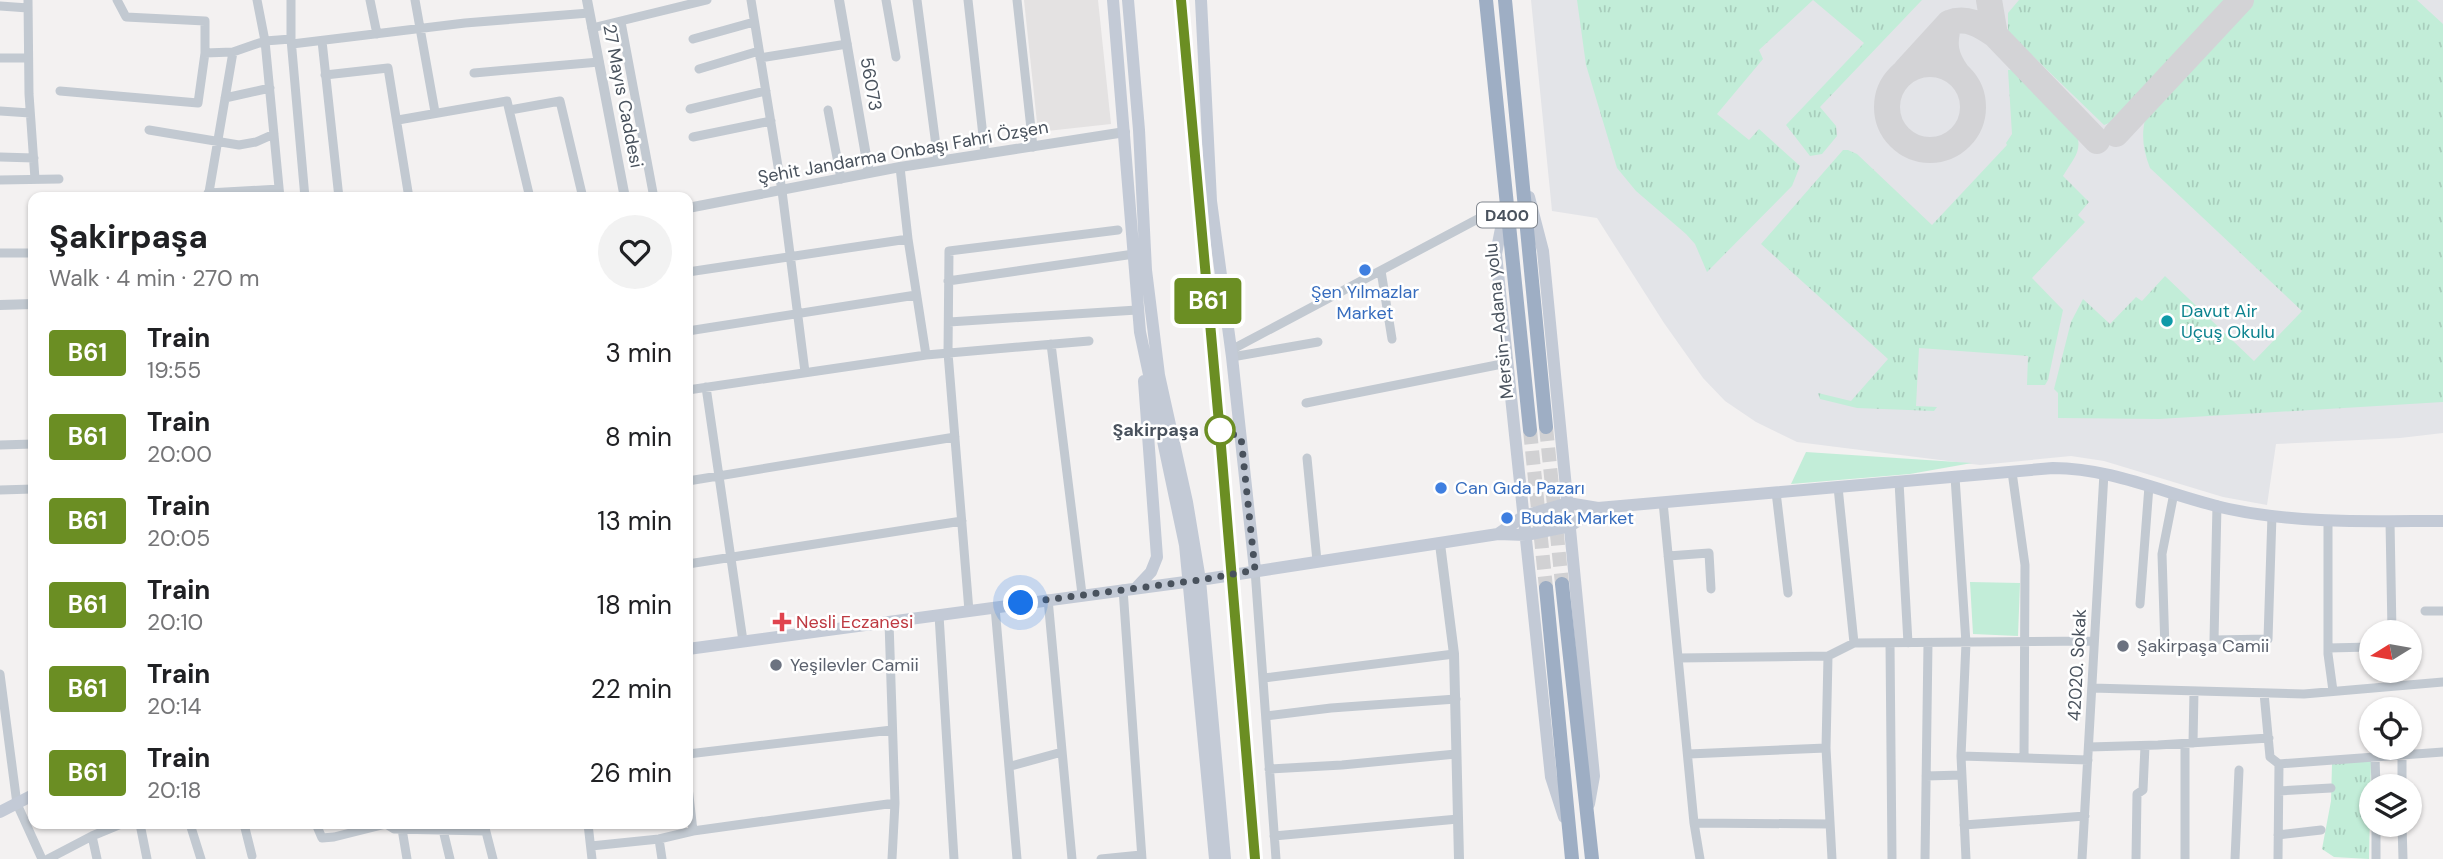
<!DOCTYPE html>
<meta charset="utf-8">
<style>
:root{--surface:#fff;--page:#f2f2f2;--text:#202124;--muted:#757577}
body{margin:0;font-family:"DM Sans",sans-serif;background:var(--page);color:var(--text);height:100vh;display:flex;flex-direction:column;font-size:26px;white-space:nowrap}
*{box-sizing:border-box;margin:0}
p{font-size:23px;color:var(--muted)}
.icon{flex:none;width:38px;height:38px;fill:none;stroke:currentColor;stroke-width:2;stroke-linecap:round;stroke-linejoin:round}
.map{position:relative;flex:1;overflow:hidden}
.sheet{position:absolute;left:28px;top:192px;width:665px;height:637px;display:flex;flex-direction:column;background:var(--surface);border-radius:14px;box-shadow:0 2px 5px #0004}
.sheet>*{flex:none}
.badge{padding:0 14px;border-radius:5px;font-size:24px;line-height:46px}
.needle{width:46px;rotate:259deg}
.tools{position:absolute;left:2359px;top:620px;display:grid;gap:14px}
.tools a{display:grid;place-items:center;width:63px;height:63px;border-radius:50%;background:var(--surface);box-shadow:0 2px 5px #0004;font-size:35px}
.you{position:absolute;width:35px;height:35px;margin:-18px;border:5px solid #fff;border-radius:50%;background:#1a73e8;box-shadow:0 0 0 10px #1a73e833}
.map>.badge{position:absolute;translate:-50% -50%;box-shadow:0 0 0 4px #fff}
.round{display:grid;place-items:center;flex:none;width:74px;height:74px;border-radius:37px;background:var(--page)}
.summary{display:flex;align-items:center;justify-content:space-between;height:119px;padding:0 21px}
h1{font-size:33px;font-weight:700;line-height:52px}
ul{padding:0;list-style:none}
li{display:flex;align-items:center;gap:21px;height:84px;padding:0 21px}
li div{flex:1}
li b{display:block;font-size:26px}
li em{font-style:normal}
li .badge{min-width:77px;font-weight:700;text-align:center}
.map>svg:first-child{display:block}
.education{fill:#e4e2e2}
.airport{fill:#e3e4e8}
.grass{fill:url(#grass-tufts)}
.green{fill:#c2edd8}
.lines{fill:none;stroke-linecap:round;stroke-linejoin:round}
.taxiway{stroke:#d3d3d6;stroke-width:26}
.trunk-tunnel{stroke:#d1d1d3;stroke-width:14;stroke-dasharray:14 7;stroke-linecap:butt}
.minor{stroke:#c2c9d1;stroke-width:9}
.tertiary{stroke:#c2c9d1;stroke-width:10}
.secondary{stroke:#c3cad6;stroke-width:12}
.trunk{stroke:#9eaec4;stroke-width:14}
.line-casing{stroke:#fff;stroke-width:16}
.line{stroke:#6b8e23;stroke-width:10}
.walk{stroke:#49525d;stroke-width:7;stroke-dasharray:0 12.6}
.shop-dot{fill:#3f7fe0;stroke:#fff;stroke-width:2.5}
.culture-dot{fill:#0f9aa8;stroke:#fff;stroke-width:2.5}
.stop-dot{fill:#fff;stroke:#6b8e23;stroke-width:3.5}
.health-dot{fill:#e0444e;stroke:#fff;stroke-width:2.5}
.worship-dot{fill:#6b7280;stroke:#fff;stroke-width:2.5}
.labels{text-anchor:middle;stroke-width:5;stroke-linejoin:round;paint-order:stroke}
.shield{fill:#fff;stroke:#80868e;stroke-width:2}
.shield-label{font-size:16px;font-weight:bold;fill:#49525d}
.street-label{font-size:18px;fill:#49525d;stroke:#fff}
.shop-label{font-size:18px;fill:#366cbe;stroke:#fff;text-anchor:start}
.culture-label{font-size:18px;fill:#0d838f;stroke:#fff;text-anchor:start}
.stop-label{font-size:18px;font-weight:bold;fill:#49525d;stroke:#fff;text-anchor:end}
.health-label{font-size:18px;fill:#be3a42;stroke:#fff;text-anchor:start}
.worship-label{font-size:18px;fill:#5b616d;stroke:#fff;text-anchor:start}
</style>
<div class="map">
<svg width="2443" height="859" viewBox="0 0 2443 859">
<defs>
<pattern id="grass-tufts" width="24" height="20" patternUnits="userSpaceOnUse" patternTransform="scale(1.75)"><rect width="24" height="20" fill="#c2edd8"/><path d="M3 7l-1-3M5 7V3M7 7l1-3M15 17l-1-3M17 17v-4M19 17l1-3" fill="none" stroke="#a8cdbc"/></pattern>
</defs>
<rect width="100%" height="100%" fill="#f3f1f1"/>
<path class="education" d="M 1024,0 L 1098,0 L 1111,124 L 1038,132 Z"/>
<path class="airport" d="M 1531,0 L 2443,0 L 2443,433 L 2400,438 L 2276,444 L 2267,505 L 2223,497 L 2104,461 L 2071,456 L 1980,465 L 1797,442 L 1756,422 L 1725,401 L 1703,378 L 1664,323 L 1597,218 L 1552,211 Z"/>
<path class="grass" d="M 1577,0 L 1922,0 L 1820,107 L 1836,126 L 1837,136 L 1822,154 L 1810,156 L 1786,125 L 1864,43 L 1813,0 L 1759,50 L 1763,59 L 1717,114 L 1749,140 L 1759,129 L 1800,166 L 1792,186 L 1707,272 L 1695,244 L 1686,234 L 1636,191 L 1617,168 L 1586,65 Z
M 2019,0 L 2232,0 L 2117,120 L 2104,125 L 2008,32 L 2008,13 Z
M 2248,0 L 2417,0 L 2443,24 L 2443,402 L 2159,419 L 2058,418 L 2058,393 L 2054,389 L 2071,322 L 2083,299 L 2110,324 L 2136,297 L 2142,301 L 2165,276 L 2254,361 L 2302,311 L 2150,168 C 2141,145 2140,125 2152,102 Z
M 2008,70 L 2014,70 L 2075,129 C 2084,151 2074,157 2063,176 L 2089,202 L 2078,215 L 2085,222 L 2032,278 L 2063,310 L 2048,380 L 2045,385 L 2027,385 L 2028,356 L 1919,348 L 1916,406 L 1937,407 L 1934,411 L 1857,408 L 1820,399 L 1818,393 L 1851,401 L 1888,359 L 1761,244 L 1843,150 L 1848,150 L 1857,154 L 1932,225 L 2007,145 L 2006,143 L 2012,134 Z
M 2371,760 L 2369,859 L 2334,857 L 2322,849 L 2331,801 L 2332,764 Z"/>
<path class="green" d="M 1806,452 L 1972,463 L 1910,474 L 1791,484 Z
M 1970,582 L 2020,583 L 2018,636 L 1973,634 Z"/>
<g class="lines">
<path class="taxiway" d="M 1989,0 L 1995,35
M 1949,23 C 1966,16 1981,25 1995,35 L 2097,141
M1887 107a43 43 0 1 1 86 0a43 43 0 1 1-86 0Z
M 1906,70 L 1949,23 C 1943,44 1945,56 1957,73
M 2116,134 L 2241,0"/>
<path class="trunk-tunnel" d="M 1546,427 L 1562,584
M 1530,430 L 1546,588"/>
<path class="minor" d="M 28,0 L 29,94 L 35,179
M 117,0 L 126,17 L 205,21 L 205,53
M 257,0 L 265,41 L 280,198
M 291,0 L 291,39 L 305,198
M 370,0 L 377,34
M 415,0 L 435,112
M 751,0 L 782,191 L 805,372
M 886,0 L 896,57
M 917,0 L 938,161
M 968,0 L 985,154
M 1017,0 L 1033,147
M 0,6 L 28,8
M 621,22 L 654,198
M 592,28 L 707,0
M 693,39 L 754,22
M 322,41 L 339,198
M 292,44 L 465,23 L 589,13
M 0,58 L 28,58
M 760,58 L 847,44
M 699,69 L 759,51
M 474,73 L 599,62
M 325,75 L 388,68 L 409,198
M 60,91 L 198,103 L 205,53 L 233,52 L 265,41 L 291,39
M 225,98 L 270,88
M 690,109 L 766,91
M 510,110 L 560,101 L 583,198
M 828,110 L 841,179
M 0,111 L 30,113
M 398,120 L 507,101 L 530,198
M 149,130 L 239,145 L 256,142 L 274,134
M 693,137 L 771,121
M 0,157 L 34,158
M 900,167 L 908,239 L 926,355
M 0,180 L 59,179
M 208,193 L 279,189
M 208,198 L 233,52
M 0,253 L 33,253
M 1381,271 L 1392,339
M 688,272 L 908,239
M 948,281 L 1134,254
M 949,322 L 1137,310
M 688,331 L 916,295
M 1051,344 L 1082,594
M 1231,350 L 1506,204
M 1232,357 L 1318,342
M 706,387 L 743,641
M 688,390 L 926,355 L 1089,341
M 1306,403 L 1507,363
M 0,445 L 33,444
M 1307,458 L 1317,561
M 2012,472 L 2025,565 L 2024,757
M 1955,477 L 1966,643 L 1961,756 L 1966,859
M 688,481 L 955,437
M 1899,482 L 1908,643
M 1838,487 L 1854,643
M 0,490 L 33,489
M 1776,492 L 1788,593
M 1663,502 L 1694,823 L 1700,859
M 2217,505 L 2214,640 L 2268,639 L 2272,515
M 2328,520 L 2328,654 L 2333,691
M 2390,521 L 2392,632
M 1668,556 L 1709,553 L 1711,589
M 688,564 L 962,521
M 1255,570 L 1276,859
M 1123,589 L 1142,859
M 1048,599 L 1072,859
M 2140,604 L 2149,486
M 995,607 L 1017,859
M 969,611 L 948,353 L 949,251 L 1118,230
M 2425,611 L 2443,611
M 939,615 L 954,859
M 889,622 L 895,803 L 892,859
M 1890,643 L 1892,859
M 2328,648 L 2371,647
M 2165,650 L 2162,554 L 2174,493
M 1828,656 L 1826,748 L 1832,859
M 1678,658 L 1828,656 L 1854,643 L 2094,641
M 0,674 L 17,804 L 42,859
M 1264,678 L 1454,654
M 2092,688 L 2304,694 L 2443,682
M 2264,693 L 2270,757 L 2279,764
M 1266,716 L 1331,708 L 1456,699
M 2193,743 L 2194,691
M 2185,744 L 2185,859
M 2089,747 L 2158,745 L 2269,738
M 688,754 L 892,730
M 1689,754 L 1826,748
M 1961,756 L 2088,760
M 2402,756 L 2402,786
M 2375,758 L 2376,786
M 1011,766 L 1062,752
M 1269,769 L 1342,765 L 1456,754
M 1926,776 L 1962,775
M 688,787 L 693,831
M 2279,791 L 2331,788
M 1694,823 L 1829,824
M 140,824 L 147,859
M 190,824 L 201,859
M 244,824 L 252,856
M 316,824 L 322,838 L 334,837 L 386,824
M 386,824 L 394,829 L 485,831
M 484,824 L 493,859
M 588,824 L 592,859
M 2376,824 L 2376,859
M 2402,824 L 2403,859
M 1964,825 L 2085,816
M 402,829 L 407,859
M 443,830 L 450,859
M 2278,835 L 2321,830
M 92,836 L 97,859
M 1274,836 L 1458,819
M 659,839 L 662,859
M 591,846 L 659,839 L 693,831 L 895,803
M 48,859 L 92,836 L 121,824
M 1101,859 L 1141,855
M 1925,859 L 1928,643
M 2082,859 L 2104,473
M 2136,859 L 2137,794 L 2143,790 L 2145,746
M 2235,859 L 2239,770
M 2278,859 L 2279,764 L 2443,752"/>
<path class="tertiary" d="M 587,0 L 625,198
M 839,0 L 869,173
M 688,208 L 900,167 L 1125,132
M 0,305 L 33,304
M 1440,544 L 1454,654 L 1459,859"/>
<path class="secondary" d="M 1113,0 L 1140,332 L 1185,545 L 1215,859
M 1128,0 L 1139,130 L 1146,270 L 1159,375 L 1187,502 L 1200,580 L 1225,859
M 1201,0 L 1211,201 L 1232,357 L 1255,570
M 1529,197 L 1543,251 L 1594,776 L 1589,804
M 1505,208 L 1496,254 L 1551,777 L 1564,817
M 1498,534 L 1524,516 L 1568,503 L 1598,508 L 2053,468 C 2114,468 2170,496 2229,509 C 2299,524 2372,521 2443,521
M 1136,588 L 1151,572 L 1157,557 L 1144,381
M 688,649 L 1200,580 L 1498,534 L 1526,535 L 1570,526 L 1598,508
M 0,812 L 33,795"/>
<path class="trunk" d="M 1486,0 L 1530,430
M 1505,0 L 1546,427
M 1562,584 L 1592,859
M 1546,588 L 1572,859"/>
</g>
<g class="lines">
<g class="line-casing">
<path id="line" d="M 1181,0 L 1220,434 L 1255,859"/>
</g>
<use href="#line" class="line"/>
<path class="walk" d="M 1021,603 L 1200,580 L 1255,570 L 1241,437 L 1220,430"/>
</g>
<g class="shop-dot">
<circle cx="1365" cy="270" r="7"/>
<circle cx="1441" cy="488" r="7"/>
<circle cx="1507" cy="518" r="7"/>
</g>
<circle class="culture-dot" cx="2167" cy="321" r="7"/>
<circle class="stop-dot" cx="1220" cy="430" r="14"/>
<path class="health-dot" d="M778.5 611.5h7v7h7v7h-7v7h-7v-7h-7v-7h7z"/>
<g class="worship-dot">
<circle cx="2123" cy="646" r="7"/>
<circle cx="776" cy="665" r="7"/>
</g>
<g class="labels">
<rect class="shield" x="1477" y="202.5" width="60" height="25" rx="5"/>
<g class="shield-label">
<text x="1507" y="221">D400</text>
</g>
<g class="street-label">
<text transform="translate(871 84) rotate(80)" y="6">56073</text>
<text transform="translate(623 96) rotate(79)" y="6">27 Mayıs Caddesi</text>
<text transform="translate(903 152) rotate(-10)" y="6">Şehit Jandarma Onbaşı Fahri Özşen</text>
<text transform="translate(1499 321) rotate(-96)" y="6">Mersin-Adana yolu</text>
<text transform="translate(2077 665) rotate(-87)" y="6">42020. Sokak</text>
</g>
<g class="shop-label">
<text x="1365" y="298" text-anchor="middle">Şen Yılmazlar<tspan x="1365" dy="21">Market</tspan></text>
<text x="1455" y="494">Can Gıda Pazarı</text>
<text x="1521" y="524">Budak Market</text>
</g>
<g class="culture-label">
<text x="2181" y="317">Davut Air<tspan x="2181" dy="21">Uçuş Okulu</tspan></text>
</g>
<g class="stop-label">
<text x="1199" y="436">Şakirpaşa</text>
</g>
<g class="health-label">
<text x="796" y="628">Nesli Eczanesi</text>
</g>
<g class="worship-label">
<text x="2137" y="652">Şakirpaşa Camii</text>
<text x="790" y="671">Yeşilevler Camii</text>
</g>
</g>
</svg>
<div class="tools">
<a><svg class="needle" viewBox="-14 -14 28 28"><path d="M0-13l5 13h-10z" fill="#e53935"/><path d="M0 13l5-13h-10z" fill="#757577"/></svg></a>
<a><svg class="icon" aria-label="locate" viewBox="0 0 24 24"><circle cx="12" cy="12" r="6"/><path d="M12 2v4M12 18v4M2 12h4M18 12h4"/></svg></a>
<a><svg class="icon" aria-label="layers" viewBox="0 0 24 24"><path d="M12 4l9 5-9 5-9-5zM3 14l9 5 9-5"/></svg></a>
</div>
<div class="you" style="left:1021px;top:603px"></div>
<b class="badge" style="left:1208px;top:301px;background:#6b8e23;color:#fff">B61</b>
<section class="sheet">
<div class="summary"><div><h1>Şakirpaşa</h1><p>Walk · 4 min · 270 m</p></div><a class="round"><svg class="icon" aria-label="heart" viewBox="0 0 24 24"><path d="M12 20l-8-8c-3-5 5-10 8-4 3-6 11-1 8 4z"/></svg></a></div>
<ul>
<li><span class="badge" style="background:#6b8e23;color:#fff">B61</span><div><b>Train</b><p>19:55</p></div><em>3 min</em></li>
<li><span class="badge" style="background:#6b8e23;color:#fff">B61</span><div><b>Train</b><p>20:00</p></div><em>8 min</em></li>
<li><span class="badge" style="background:#6b8e23;color:#fff">B61</span><div><b>Train</b><p>20:05</p></div><em>13 min</em></li>
<li><span class="badge" style="background:#6b8e23;color:#fff">B61</span><div><b>Train</b><p>20:10</p></div><em>18 min</em></li>
<li><span class="badge" style="background:#6b8e23;color:#fff">B61</span><div><b>Train</b><p>20:14</p></div><em>22 min</em></li>
<li><span class="badge" style="background:#6b8e23;color:#fff">B61</span><div><b>Train</b><p>20:18</p></div><em>26 min</em></li>
</ul>
</section>
</div>
